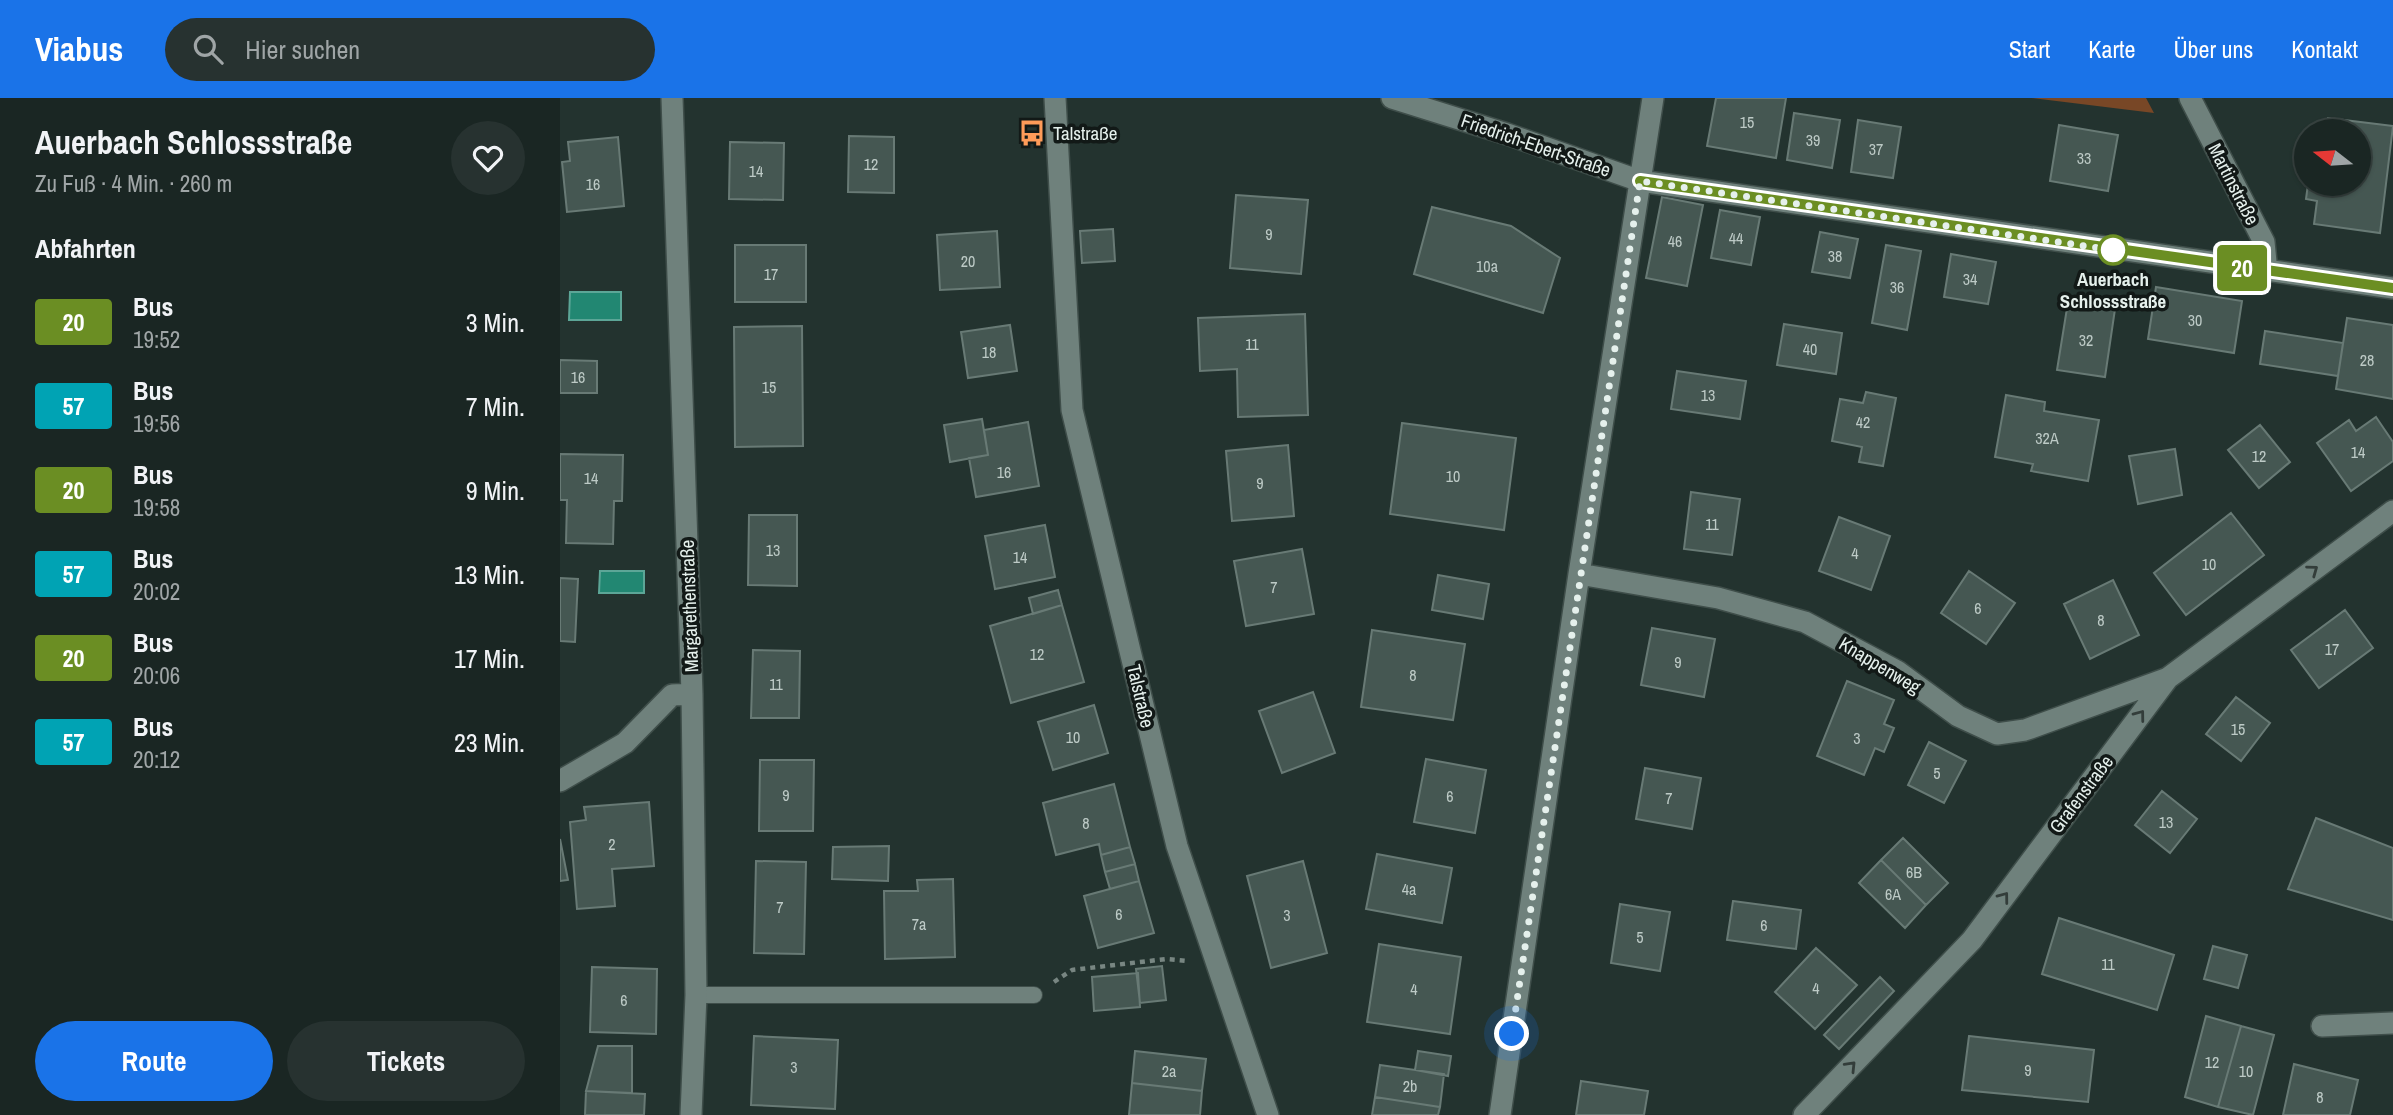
<!DOCTYPE html>
<html lang="de">
<meta charset="utf-8">
<style>
:root{--surface:#1a2623;--page:#273230;--text:#f1f3f6;--muted:#9fa5a6;--line:#384341;--accent:#1a73e8}
body{margin:0;font-family:"Archivo Narrow",sans-serif;background:var(--page);color:var(--text);height:100vh;display:flex;flex-direction:column;font-size:26px;white-space:nowrap}
*{box-sizing:border-box;margin:0}
p{font-size:23px;color:var(--muted)}
.icon{flex:none;width:38px;height:38px;fill:none;stroke:currentColor;stroke-width:2;stroke-linecap:round;stroke-linejoin:round}
.map{position:relative;flex:1;overflow:hidden}
.sheet{display:flex;flex-direction:column;background:var(--surface);width:560px}
.sheet>*{flex:none}
.badge{padding:0 14px;border-radius:5px;font-size:24px;line-height:46px}
.needle{width:46px;rotate:287deg}
.buttons{position:absolute;left:1734px;top:21px;display:grid;gap:14px}
.buttons a{display:grid;place-items:center;width:77px;height:77px;border-radius:50%;background:var(--surface);box-shadow:0 2px 5px #0004,0 0 0 2px var(--line);font-size:35px}
.you{position:absolute;width:35px;height:35px;margin:-18px;border:5px solid #fff;border-radius:50%;background:#1a73e8;box-shadow:0 0 0 10px #1a73e833}
.map>.badge{position:absolute;translate:-50% -50%;box-shadow:0 0 0 4px #fff}
h2{padding:0 35px;font-size:26px;line-height:63px}
.round{display:grid;place-items:center;flex:none;width:74px;height:74px;border-radius:37px;background:var(--page)}
.summary{display:flex;align-items:center;justify-content:space-between;height:119px;padding:0 35px}
h1{font-size:33px;font-weight:700;line-height:52px}
.button{display:flex;gap:14px;margin-top:auto;padding:14px 35px}
.button a{flex:1;height:80px;border-radius:42px;background:var(--accent);color:#fff;font-size:28px;font-weight:700;line-height:80px;text-align:center}
.button a+a{background:var(--page);color:var(--text)}
ul{padding:0;list-style:none}
li{display:flex;align-items:center;gap:21px;height:84px;padding:0 35px}
li div{flex:1}
li b{display:block;font-size:26px}
li em{font-style:normal}
li .badge{min-width:77px;font-weight:700;text-align:center}
header{display:flex;align-items:center;gap:42px;box-sizing:border-box;height:98px;padding:0 35px;background:var(--accent);color:#fff}
header strong{font-size:33px}
nav{display:flex;gap:38px;margin-inline-start:auto;font-size:24px}
.search{width:490px;height:63px;background:var(--page);display:flex;align-items:center;gap:18px;box-sizing:border-box;padding:0 24px;border-radius:38px;color:var(--muted);font-size:26px}
main{display:flex;flex:1;min-height:0}
.map>svg:first-child{display:block}
.green{fill:#784726}
.water{fill:#228772;stroke:#5ca697;stroke-width:2}
.building{fill:#455752;stroke:#687a75;stroke-width:2}
.lines{fill:none;stroke-linecap:round;stroke-linejoin:round}
.lane-casing{stroke:#3f4e4a;stroke-width:18}
.street-casing{stroke:#3f4e4a;stroke-width:24}
.path{stroke:#788682;stroke-width:4.5;stroke-dasharray:5 5;stroke-linecap:butt}
.lane{stroke:#6f817c;stroke-width:16}
.street{stroke:#6f817c;stroke-width:21}
.oneway{stroke:#333d3a}
.line-casing{stroke:#fff;stroke-width:16}
.line{stroke:#6b8e23;stroke-width:10}
.walk{stroke:#e5f0ec;stroke-width:7;stroke-dasharray:0 12.6}
.stop-dot{fill:#fff;stroke:#6b8e23;stroke-width:3.5}
.labels{text-anchor:middle;stroke-width:7;stroke-linejoin:round;paint-order:stroke}
.number-label{font-size:16px;fill:#bdcac6}
.poi-label{font-size:19px;fill:#e5f0ec;stroke:#121917;text-anchor:start}
.street-label{font-size:19px;fill:#e5f0ec;stroke:#121917}
.stop-label{font-size:19px;font-weight:bold;fill:#e5f0ec;stroke:#121917}
</style>
<header>
<strong>Viabus</strong>
<div class="search"><svg class="icon" aria-label="search" viewBox="0 0 24 24"><circle cx="10" cy="10" r="6"/><path d="M15 15l6 6"/></svg>Hier suchen</div>
<nav><a>Start</a><a>Karte</a><a>Über uns</a><a>Kontakt</a></nav>
</header>
<main>
<section class="sheet">
<div class="summary"><div><h1>Auerbach Schlossstraße</h1><p>Zu Fuß · 4 Min. · 260 m</p></div><a class="round"><svg class="icon" aria-label="heart" viewBox="0 0 24 24"><path d="M12 20l-8-8c-3-5 5-10 8-4 3-6 11-1 8 4z"/></svg></a></div>
<h2>Abfahrten</h2>
<ul>
<li><span class="badge" style="background:#6b8e23;color:#fff">20</span><div><b>Bus</b><p>19:52</p></div><em>3 Min.</em></li>
<li><span class="badge" style="background:#00a3b4;color:#fff">57</span><div><b>Bus</b><p>19:56</p></div><em>7 Min.</em></li>
<li><span class="badge" style="background:#6b8e23;color:#fff">20</span><div><b>Bus</b><p>19:58</p></div><em>9 Min.</em></li>
<li><span class="badge" style="background:#00a3b4;color:#fff">57</span><div><b>Bus</b><p>20:02</p></div><em>13 Min.</em></li>
<li><span class="badge" style="background:#6b8e23;color:#fff">20</span><div><b>Bus</b><p>20:06</p></div><em>17 Min.</em></li>
<li><span class="badge" style="background:#00a3b4;color:#fff">57</span><div><b>Bus</b><p>20:12</p></div><em>23 Min.</em></li>
</ul>
<div class="button"><a>Route</a><a>Tickets</a></div>
</section>
<div class="map">
<svg width="1833" height="1017" viewBox="0 0 1833 1017">
<rect width="100%" height="100%" fill="#23332f"/>
<path class="green" d="M 1471,0 L 1586,0 L 1594,15 Z"/>
<path class="water" d="M 10,194 L 61,194 L 61,222 L 9,222 Z
M 40,473 L 84,473 L 84,495 L 39,495 Z"/>
<path class="building" d="M 1156,0 L 1226,0 L 1216,60 L 1147,48 Z
M 1234,15 L 1280,22 L 1272,70 L 1227,62 Z
M 1768,20 L 1833,28 L 1820,135 L 1754,126 L 1757,103 L 1746,101 L 1748,86 L 1799,86 L 1799,33 L 1766,33 Z
M 1298,22 L 1341,29 L 1333,80 L 1291,74 Z
M 1499,27 L 1558,37 L 1548,93 L 1490,83 Z
M 289,38 L 334,39 L 334,95 L 288,94 Z
M 58,39 L 64,108 L 7,114 L 2,64 L 10,63 L 8,44 Z
M 170,44 L 224,45 L 223,102 L 169,101 Z
M 676,97 L 748,102 L 741,176 L 670,170 Z
M 1102,99 L 1143,107 L 1127,188 L 1086,180 Z
M 872,109 L 951,128 L 1000,160 L 983,215 L 854,176 Z
M 1160,112 L 1200,119 L 1191,167 L 1151,160 Z
M 553,131 L 555,163 L 522,165 L 520,133 Z
M 437,133 L 440,189 L 380,192 L 377,137 Z
M 1260,134 L 1298,141 L 1290,180 L 1252,174 Z
M 175,147 L 246,147 L 246,204 L 175,204 Z
M 1326,147 L 1361,153 L 1347,232 L 1312,225 Z
M 1391,156 L 1436,164 L 1428,206 L 1384,199 Z
M 1596,189 L 1682,203 L 1674,255 L 1588,241 Z
M 1508,204 L 1555,211 L 1545,279 L 1497,272 Z
M 745,216 L 748,317 L 678,319 L 677,271 L 640,273 L 638,220 Z
M 1787,220 L 1833,227 L 1833,301 L 1776,291 Z
M 1224,226 L 1282,235 L 1276,276 L 1217,267 Z
M 450,227 L 457,273 L 408,280 L 401,234 Z
M 242,228 L 243,348 L 175,349 L 174,229 Z
M 1705,233 L 1783,245 L 1778,278 L 1700,266 Z
M 0,262 L 37,263 L 37,295 L 0,295 Z
M 1117,273 L 1186,283 L 1180,321 L 1111,311 Z
M 1306,294 L 1336,300 L 1323,368 L 1299,364 L 1302,349 L 1272,343 L 1280,301 L 1303,305 Z
M 1446,297 L 1485,304 L 1484,313 L 1539,322 L 1528,383 L 1471,373 L 1473,366 L 1435,359 Z
M 1816,319 L 1833,344 L 1833,363 L 1791,393 L 1757,345 L 1789,322 L 1796,333 Z
M 422,321 L 428,357 L 390,364 L 384,327 Z
M 468,324 L 479,388 L 416,399 L 409,360 L 428,357 L 424,332 Z
M 842,325 L 956,340 L 944,432 L 830,416 Z
M 1700,327 L 1730,364 L 1699,390 L 1668,352 Z
M 728,347 L 734,418 L 672,423 L 666,353 Z
M 1615,351 L 1622,397 L 1578,406 L 1569,358 Z
M 0,356 L 63,357 L 62,403 L 54,403 L 53,446 L 6,445 L 7,402 L 0,402 Z
M 1131,394 L 1180,401 L 1172,457 L 1124,451 Z
M 1671,415 L 1704,457 L 1626,517 L 1594,475 Z
M 189,417 L 237,417 L 237,488 L 188,487 Z
M 1279,419 L 1330,438 L 1311,492 L 1259,473 Z
M 485,427 L 495,479 L 435,491 L 425,438 Z
M 742,451 L 754,516 L 686,528 L 674,463 Z
M 1409,473 L 1455,505 L 1426,546 L 1381,515 Z
M 878,477 L 929,486 L 923,521 L 872,512 Z
M 0,480 L 18,481 L 15,544 L 0,543 Z
M 1553,482 L 1579,537 L 1530,561 L 1504,506 Z
M 498,492 L 502,507 L 473,516 L 469,500 Z
M 502,507 L 524,584 L 451,605 L 430,528 Z
M 1785,512 L 1813,550 L 1759,590 L 1731,552 Z
M 1092,530 L 1155,541 L 1144,599 L 1081,587 Z
M 812,532 L 905,546 L 893,622 L 801,609 Z
M 193,552 L 240,553 L 239,620 L 191,620 Z
M 1287,583 L 1334,602 L 1324,626 L 1334,630 L 1324,654 L 1315,650 L 1304,677 L 1257,658 Z
M 753,594 L 775,655 L 722,675 L 699,613 Z
M 1676,599 L 1710,625 L 1681,663 L 1646,636 Z
M 534,607 L 548,655 L 493,672 L 478,624 Z
M 1369,644 L 1406,663 L 1384,705 L 1348,687 Z
M 866,661 L 926,672 L 915,735 L 854,724 Z
M 200,662 L 254,662 L 253,733 L 199,733 Z
M 1085,670 L 1141,680 L 1132,731 L 1076,721 Z
M 554,686 L 570,749 L 541,757 L 539,746 L 496,757 L 483,705 Z
M 1602,693 L 1637,721 L 1610,755 L 1575,727 Z
M 89,704 L 94,768 L 52,771 L 55,808 L 17,811 L 10,724 L 26,722 L 24,709 Z
M 1756,720 L 1833,750 L 1833,822 L 1728,791 Z
M 1343,740 L 1388,785 L 1366,807 L 1321,762 Z
M 0,741 L 8,782 L 0,783 Z
M 329,748 L 328,783 L 272,781 L 273,749 Z
M 570,749 L 575,766 L 545,774 L 541,757 Z
M 817,756 L 892,770 L 882,825 L 806,811 Z
M 1321,762 L 1366,807 L 1345,830 L 1299,785 Z
M 196,763 L 246,764 L 244,856 L 194,855 Z
M 743,763 L 767,855 L 711,870 L 687,778 Z
M 575,766 L 579,783 L 550,791 L 545,774 Z
M 393,781 L 395,859 L 325,861 L 324,793 L 358,793 L 357,782 Z
M 579,783 L 594,835 L 538,850 L 524,798 Z
M 1173,803 L 1241,812 L 1236,851 L 1167,842 Z
M 1060,806 L 1110,814 L 1100,873 L 1051,865 Z
M 1499,820 L 1614,857 L 1597,912 L 1482,876 Z
M 819,846 L 901,859 L 890,936 L 807,924 Z
M 1653,848 L 1687,857 L 1678,890 L 1644,881 Z
M 1256,850 L 1297,887 L 1255,931 L 1215,894 Z
M 602,868 L 606,902 L 580,905 L 576,871 Z
M 32,869 L 97,871 L 96,936 L 30,934 Z
M 578,875 L 580,909 L 534,913 L 532,879 Z
M 1320,879 L 1334,893 L 1279,951 L 1264,937 Z
M 1646,918 L 1681,928 L 1658,1009 L 1625,999 Z
M 1681,928 L 1714,937 L 1693,1017 L 1658,1009 Z
M 194,938 L 278,942 L 275,1011 L 191,1007 Z
M 1409,938 L 1534,952 L 1528,1004 L 1402,992 Z
M 38,948 L 72,948 L 72,995 L 26,993 Z
M 575,953 L 646,961 L 642,993 L 572,985 Z
M 858,953 L 891,958 L 888,978 L 855,972 Z
M 1734,966 L 1798,982 L 1790,1017 L 1723,1017 Z
M 820,967 L 884,976 L 880,1009 L 815,999 Z
M 1021,983 L 1088,993 L 1084,1017 L 1016,1017 Z
M 572,985 L 642,993 L 640,1017 L 569,1017 Z
M 26,993 L 85,996 L 84,1017 L 25,1017 Z
M 815,999 L 880,1009 L 878,1017 L 812,1017 Z"/>
<g class="lines">
<g class="lane-casing">
<path id="lane" d="M 136,897 L 474,897"/>
</g>
<g class="street-casing">
<path id="street" d="M 112,0 L 132,596 L 136,897 L 131,1017
M 495,0 L 512,312 L 617,748 L 708,1017
M 832,0 L 947,36 L 1080,83 L 1833,190
M 1630,0 L 1704,144 L 1707,174
M 1019,476 L 1158,500 L 1245,524 L 1337,573 L 1398,618 L 1437,636 L 1465,632 L 1608,580
M 0,683 L 65,645 L 112,597 L 132,596
M 1762,928 L 1833,925
M 940,1017 L 1019,476 L 1093,0
M 1244,1017 L 1412,842 L 1608,580 L 1833,413"/>
</g>
<path class="path" d="M 494,884 L 512,872 L 606,861 L 628,863"/>
<use href="#lane" class="lane"/>
<use href="#street" class="street"/>
</g>
<defs><path id="oneway-chevron" d="M-2-3.5L2.5 0L-2 3.5" fill="none" stroke-width="1.6" stroke-linecap="round" stroke-linejoin="round" transform="scale(1.75)"/></defs>
<g class="oneway">
<use href="#oneway-chevron" transform="translate(1753 472) rotate(-36)"/>
<use href="#oneway-chevron" transform="translate(1580 617) rotate(-53)"/>
<use href="#oneway-chevron" transform="translate(1444 799) rotate(-53)"/>
<use href="#oneway-chevron" transform="translate(1291 968) rotate(-46)"/>
</g>
<g class="lines">
<g class="line-casing">
<path id="line" d="M 1080,83 L 1833,190"/>
</g>
<use href="#line" class="line"/>
<path class="walk" d="M 952,936 L 1080,83 L 1553,152"/>
</g>
<defs>
<g id="bus-bare" transform="scale(2.1)"><path d="M-5-6H5V4H4V6H2V4H-2V6H-4V4H-5ZM-3.5-4V0h7V-4ZM-3.5 1.2v1.5H-2V1.2ZM2 1.2v1.5H3.5V1.2Z" fill="#fe9b59" stroke="#121917" stroke-width="2.5" paint-order="stroke"/></g>
</defs>
<g fill-rule="evenodd">
<use href="#bus-bare" x="472" y="35"/>
</g>
<circle class="stop-dot" cx="1553" cy="152" r="14"/>
<g class="labels">
<g class="number-label">
<text x="1187" y="30">15</text>
<text x="1253" y="48">39</text>
<text x="1316" y="57">37</text>
<text x="1524" y="66">33</text>
<text x="311" y="72">12</text>
<text x="196" y="79">14</text>
<text x="33" y="92">16</text>
<text x="709" y="142">9</text>
<text x="1176" y="146">44</text>
<text x="1115" y="149">46</text>
<text x="1275" y="164">38</text>
<text x="408" y="169">20</text>
<text x="927" y="174">10a</text>
<text x="211" y="182">17</text>
<text x="1410" y="187">34</text>
<text x="1337" y="195">36</text>
<text x="1635" y="228">30</text>
<text x="1526" y="248">32</text>
<text x="692" y="252">11</text>
<text x="1250" y="257">40</text>
<text x="429" y="260">18</text>
<text x="1807" y="268">28</text>
<text x="18" y="285">16</text>
<text x="209" y="295">15</text>
<text x="1148" y="303">13</text>
<text x="1303" y="330">42</text>
<text x="1487" y="346">32A</text>
<text x="1798" y="360">14</text>
<text x="1699" y="364">12</text>
<text x="444" y="380">16</text>
<text x="893" y="384">10</text>
<text x="31" y="386">14</text>
<text x="700" y="391">9</text>
<text x="1152" y="432">11</text>
<text x="213" y="458">13</text>
<text x="1295" y="461">4</text>
<text x="460" y="465">14</text>
<text x="1649" y="472">10</text>
<text x="714" y="495">7</text>
<text x="1418" y="516">6</text>
<text x="1541" y="528">8</text>
<text x="1772" y="557">17</text>
<text x="477" y="562">12</text>
<text x="1118" y="570">9</text>
<text x="853" y="583">8</text>
<text x="216" y="592">11</text>
<text x="1678" y="637">15</text>
<text x="513" y="645">10</text>
<text x="1297" y="646">3</text>
<text x="1377" y="681">5</text>
<text x="226" y="703">9</text>
<text x="890" y="704">6</text>
<text x="1109" y="706">7</text>
<text x="1606" y="730">13</text>
<text x="526" y="731">8</text>
<text x="52" y="752">2</text>
<text x="1354" y="780">6B</text>
<text x="849" y="797">4a</text>
<text x="1333" y="802">6A</text>
<text x="220" y="815">7</text>
<text x="559" y="822">6</text>
<text x="727" y="823">3</text>
<text x="359" y="832">7a</text>
<text x="1204" y="833">6</text>
<text x="1080" y="845">5</text>
<text x="1548" y="872">11</text>
<text x="1256" y="896">4</text>
<text x="854" y="897">4</text>
<text x="64" y="908">6</text>
<text x="1652" y="970">12</text>
<text x="234" y="975">3</text>
<text x="1468" y="978">9</text>
<text x="609" y="979">2a</text>
<text x="1686" y="979">10</text>
<text x="850" y="994">2b</text>
<text x="1760" y="1005">8</text>
</g>
<g class="poi-label">
<text x="493" y="42">Talstraße</text>
</g>
<g class="street-label">
<text transform="translate(976 47) rotate(19)" y="7">Friedrich-Ebert-Straße</text>
<text transform="translate(1674 86) rotate(63)" y="7">Martinstraße</text>
<text transform="translate(129 508) rotate(-92)" y="7">Margarethenstraße</text>
<text transform="translate(1320 567) rotate(31)" y="7">Knappenweg</text>
<text transform="translate(581 598) rotate(77)" y="7">Talstraße</text>
<text transform="translate(1521 696) rotate(-53)" y="7">Grafenstraße</text>
</g>
<g class="stop-label">
<text x="1553" y="188">Auerbach<tspan x="1553" dy="22">Schlossstraße</tspan></text>
</g>
</g>
</svg>
<div class="buttons">
<a><svg class="needle" viewBox="-14 -14 28 28"><path d="M0-13l5 13h-10z" fill="#e53935"/><path d="M0 13l5-13h-10z" fill="#9fa5a6"/></svg></a>
</div>
<div class="you" style="left:952px;top:936px"></div>
<b class="badge" style="left:1682px;top:170px;background:#6b8e23;color:#fff">20</b>
</div>
</main>
